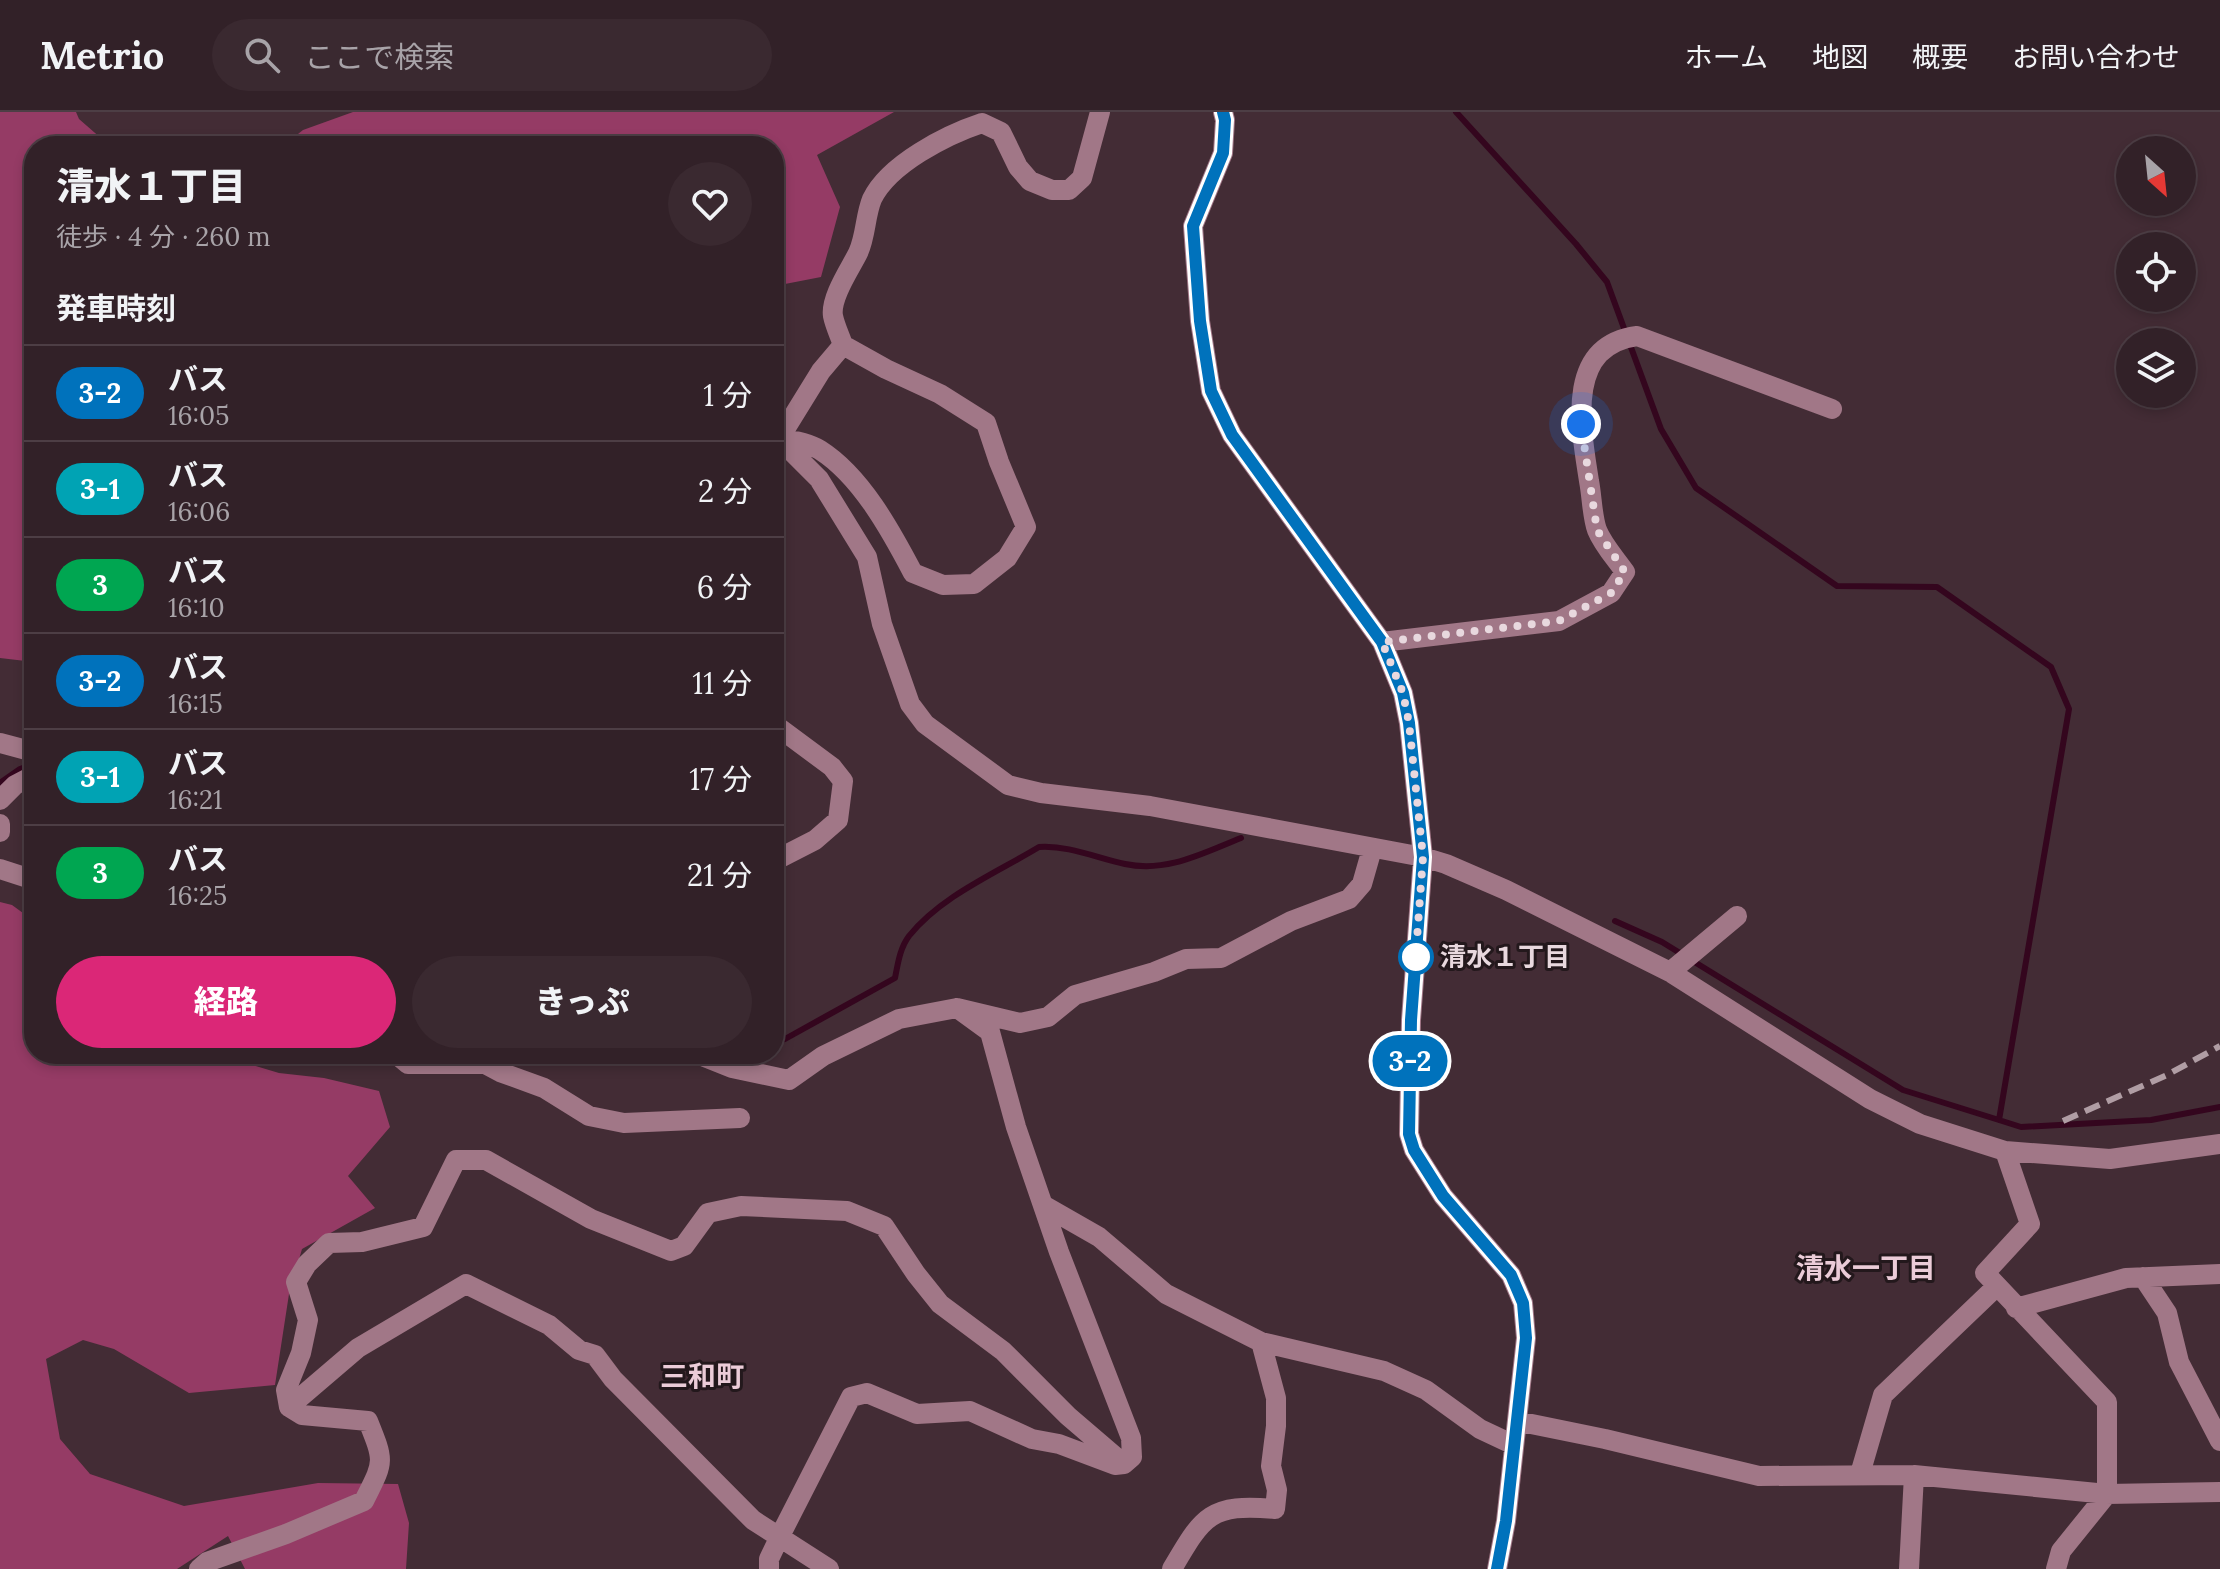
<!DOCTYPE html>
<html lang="ja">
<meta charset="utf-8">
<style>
:root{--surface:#322128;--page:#3a2930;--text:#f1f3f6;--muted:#a8a3a8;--line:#4d3e45;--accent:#db2777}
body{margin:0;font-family:Lora,"Noto Sans JP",serif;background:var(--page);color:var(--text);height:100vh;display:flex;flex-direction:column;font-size:30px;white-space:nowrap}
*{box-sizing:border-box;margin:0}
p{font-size:26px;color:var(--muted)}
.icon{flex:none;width:44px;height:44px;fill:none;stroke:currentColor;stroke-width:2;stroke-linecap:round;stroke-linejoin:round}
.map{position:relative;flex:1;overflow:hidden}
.drawer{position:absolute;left:24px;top:24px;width:760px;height:928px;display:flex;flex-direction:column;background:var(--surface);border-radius:32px;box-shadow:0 4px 12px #0003,0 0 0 2px var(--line)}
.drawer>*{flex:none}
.badge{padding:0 16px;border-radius:26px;font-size:28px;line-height:52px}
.needle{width:52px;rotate:153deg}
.fabs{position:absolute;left:2116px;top:24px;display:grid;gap:16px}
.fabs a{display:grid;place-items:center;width:80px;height:80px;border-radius:50%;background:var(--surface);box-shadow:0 4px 12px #0003,0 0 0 2px var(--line);font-size:40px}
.you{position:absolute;width:40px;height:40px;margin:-20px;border:6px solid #fff;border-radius:50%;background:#1a73e8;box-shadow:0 0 0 12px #1a73e833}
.map>.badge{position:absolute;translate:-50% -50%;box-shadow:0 0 0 4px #fff}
h2{padding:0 32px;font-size:30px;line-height:72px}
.round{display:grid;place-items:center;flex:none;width:84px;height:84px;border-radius:42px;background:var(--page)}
.head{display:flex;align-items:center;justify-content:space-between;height:136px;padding:0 32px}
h1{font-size:38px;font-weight:800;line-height:60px}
.button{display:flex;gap:16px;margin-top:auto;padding:16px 32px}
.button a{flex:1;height:92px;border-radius:48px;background:var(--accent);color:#fff;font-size:32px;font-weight:800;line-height:92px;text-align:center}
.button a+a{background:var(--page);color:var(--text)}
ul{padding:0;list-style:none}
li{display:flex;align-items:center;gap:24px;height:96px;padding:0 32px;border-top:2px solid var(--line)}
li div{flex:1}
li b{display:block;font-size:30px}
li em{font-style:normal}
li .badge{min-width:88px;font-weight:700;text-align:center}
header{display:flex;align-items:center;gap:48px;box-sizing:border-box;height:112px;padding:0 40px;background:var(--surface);border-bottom:2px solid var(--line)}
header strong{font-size:38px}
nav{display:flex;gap:44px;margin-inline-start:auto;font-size:28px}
.search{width:560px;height:72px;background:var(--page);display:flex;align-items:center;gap:20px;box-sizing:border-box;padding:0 28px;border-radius:44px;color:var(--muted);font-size:30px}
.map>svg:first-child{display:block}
.forest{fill:#953b65}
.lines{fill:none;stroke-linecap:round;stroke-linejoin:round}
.stream{stroke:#34061e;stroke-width:6}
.minor{stroke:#a17787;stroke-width:20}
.rail{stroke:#b09da4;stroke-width:6;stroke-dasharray:16 8;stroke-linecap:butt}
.line-casing{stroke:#fff;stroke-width:18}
.line{stroke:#0072bc;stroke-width:12}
.walk{stroke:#e8d8de;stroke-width:8;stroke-dasharray:0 14.4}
.stop-dot{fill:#fff;stroke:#0072bc;stroke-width:4}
.labels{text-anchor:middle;stroke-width:6;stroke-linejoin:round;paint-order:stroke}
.stop-label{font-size:26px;font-weight:bold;fill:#e8d8de;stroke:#23181c;text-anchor:start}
.neighbourhood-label{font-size:28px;font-weight:bold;fill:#ebccd8;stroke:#23181c}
</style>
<header>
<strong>Metrio</strong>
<div class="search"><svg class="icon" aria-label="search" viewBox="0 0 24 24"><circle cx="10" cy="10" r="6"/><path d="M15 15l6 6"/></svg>ここで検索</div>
<nav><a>ホーム</a><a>地図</a><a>概要</a><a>お問い合わせ</a></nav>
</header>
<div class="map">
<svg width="2220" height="1457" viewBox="0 0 2220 1457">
<rect width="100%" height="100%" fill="#432c35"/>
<path class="forest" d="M 0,0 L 76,0 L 79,7 L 110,34 L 191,26 L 201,34 L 34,34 L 34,550 L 0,546 Z
M 353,0 L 894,0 L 817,43 L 840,95 L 821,165 L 785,172 L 774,155 L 774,34 L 283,34 L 303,18 Z
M 0,790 L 12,793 L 34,809 L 34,942 L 229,946 L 279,961 L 324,966 L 379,979 L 390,1015 L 348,1064 L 375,1096 L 302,1137 L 289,1182 L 275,1273 L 189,1281 L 114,1237 L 83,1228 L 46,1247 L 60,1327 L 90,1362 L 184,1394 L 318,1371 L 398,1372 L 409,1411 L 406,1457 L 245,1457 L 228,1424 L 177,1457 L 0,1457 Z"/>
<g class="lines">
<path class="stream" d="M 1456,0 L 1576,132 L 1607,170 L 1661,317 L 1696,376 L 1837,474 L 1937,475 L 2051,555 L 2069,597 L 1999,1008
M 0,671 L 20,657 L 34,652
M 1615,809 L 1662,830 L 1903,978 L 1999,1008 L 2021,1015 L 2151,1008 L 2220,995
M 774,929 L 785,927 L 895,866 C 898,851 900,836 909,824 C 941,784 996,761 1039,735 C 1068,733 1097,746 1125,752 C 1167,761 1203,741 1241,726"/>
<path class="minor" d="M 1223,0 L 1225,8 L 1223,41 L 1193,114 L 1200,209 L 1211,279 L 1232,323 L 1382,530 L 1403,581 L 1409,611 L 1423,745 L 1411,908 L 1409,1022 L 1414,1038 L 1443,1084 L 1511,1163 L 1523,1191 L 1526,1226 L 1506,1409 L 1497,1457
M 843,233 L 821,259 L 779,327 C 792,328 809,331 820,338 C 861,364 891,419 913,461 L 943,473 L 974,472 L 1007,446 L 1026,415 L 999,350 L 986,311 L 940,282 L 886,257 L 843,233 C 840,224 835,214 833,204 C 830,186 850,157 858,141 C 866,124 865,104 872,87 C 889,52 946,23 982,11 L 1001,20 L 1018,55 L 1030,69 L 1052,78 L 1069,78 L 1082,66 L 1100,0
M 774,332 L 779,327 L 819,367 L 867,445 L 882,512 L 910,592 L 925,612 L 1008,673 L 1041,681 L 1150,694 L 1423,745 L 1446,752 L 1506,778 L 1670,860 L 1870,987 L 1920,1012 L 2005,1039 L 2110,1047 L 2220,1032
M 1382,530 L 1559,509 L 1611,481 L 1625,460 C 1616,447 1603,433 1597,418 C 1592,404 1592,384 1589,369 C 1581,317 1564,234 1637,224 L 1832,297
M 774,612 L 832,655 L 843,669 L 838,708 L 815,728 L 774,749
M 0,631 L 34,640
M 0,688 L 15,673 L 34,663
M 0,712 L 0,720
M 0,757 L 34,768
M 1670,860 L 1737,804
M 396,942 L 408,952 L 485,952 L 500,960 L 544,976 L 589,1004 L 624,1011 L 740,1006
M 697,942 L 732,956 L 789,968 L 823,944 L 899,907 L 957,896 L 1020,911 L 1048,905 L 1075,883 L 1154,860 L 1186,847 L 1221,846 L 1291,809 L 1349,787 L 1362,772 L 1372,737
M 2005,1039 L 2030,1112 L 1985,1161 L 2107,1290 L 2107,1382 L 2061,1439 L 2056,1457
M 1043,1093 L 1099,1125 L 1166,1182 L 1261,1230 L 1384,1259 L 1426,1278 L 1480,1317 L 1514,1333
M 2143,1165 L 2167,1201 L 2179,1250 L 2220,1329
M 2016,1196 L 2126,1166 L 2220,1162
M 289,1295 L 286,1278 L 301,1241 L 308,1208 L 296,1170 L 307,1152 L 329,1131 L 362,1130 L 423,1115 L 456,1048 L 486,1048 L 591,1107 L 671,1139 L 684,1134 L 708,1101 L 741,1094 L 847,1099 L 884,1114 L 916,1162 L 940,1192 L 1003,1239 L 1068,1304 L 1124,1352
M 289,1295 L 358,1236 L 466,1172 L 549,1213 L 579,1238 L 595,1243 L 613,1267 L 753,1408 L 829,1457
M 1517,1309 L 1605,1327 L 1759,1364 L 1914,1363 L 2107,1382 L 2220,1380
M 1860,1362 L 1883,1283 L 1997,1174
M 199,1457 L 207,1450 L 286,1422 L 364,1389 C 384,1349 385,1351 368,1309 L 302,1303 L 289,1295
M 769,1457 L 769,1447 L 780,1424 L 851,1285 L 867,1281 L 917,1302 L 970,1299 L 1032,1327 L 1059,1332 L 1115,1353 L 1124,1352 L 1132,1345 L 1131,1326 L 1059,1140 L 1016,1015 L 990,920 L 957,896
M 1172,1457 C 1203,1404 1210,1391 1275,1397 L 1277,1378 L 1271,1354 L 1276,1314 L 1276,1286 L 1261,1230
M 1909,1457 L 1914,1363"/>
<path class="rail" d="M 2063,1009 L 2167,963 L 2220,934"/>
</g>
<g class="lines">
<g class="line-casing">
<path id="line" d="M 1223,0 L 1225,8 L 1223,41 L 1193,114 L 1200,209 L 1211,279 L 1232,323 L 1382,530 L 1403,581 L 1409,611 L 1423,745 L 1411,908 L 1409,1022 L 1414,1038 L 1443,1084 L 1511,1163 L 1523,1191 L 1526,1226 L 1506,1409 L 1497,1457"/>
</g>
<use href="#line" class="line"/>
<path class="walk" d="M 1416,845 L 1415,854 L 1423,745 L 1409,611 L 1403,581 L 1382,530 L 1559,509 L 1611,481 L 1625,460 L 1597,418 L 1581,312"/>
</g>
<circle class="stop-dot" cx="1416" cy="845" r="16"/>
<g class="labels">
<g class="stop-label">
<text x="1440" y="854">清水１丁目</text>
</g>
<g class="neighbourhood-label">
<text x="1866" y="1166">清水一丁目</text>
<text x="702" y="1274">三和町</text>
</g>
</g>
</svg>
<div class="fabs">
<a><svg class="needle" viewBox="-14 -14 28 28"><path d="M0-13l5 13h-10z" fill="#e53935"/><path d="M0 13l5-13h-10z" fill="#a8a3a8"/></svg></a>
<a><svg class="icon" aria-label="locate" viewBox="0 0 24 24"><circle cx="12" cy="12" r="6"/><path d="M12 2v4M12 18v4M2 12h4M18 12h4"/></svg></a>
<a><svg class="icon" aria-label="layers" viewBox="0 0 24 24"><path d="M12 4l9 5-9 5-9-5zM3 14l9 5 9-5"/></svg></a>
</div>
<div class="you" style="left:1581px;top:312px"></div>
<b class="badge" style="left:1410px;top:949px;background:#0072bc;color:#fff">3-2</b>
<section class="drawer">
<div class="head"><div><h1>清水１丁目</h1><p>徒歩 · 4 分 · 260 m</p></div><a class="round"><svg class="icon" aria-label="heart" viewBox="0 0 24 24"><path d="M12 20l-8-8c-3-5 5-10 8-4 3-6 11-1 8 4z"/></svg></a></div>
<h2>発車時刻</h2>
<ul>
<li><span class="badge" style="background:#0072bc;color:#fff">3-2</span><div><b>バス</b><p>16:05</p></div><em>1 分</em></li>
<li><span class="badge" style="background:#00a3b4;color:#fff">3-1</span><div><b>バス</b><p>16:06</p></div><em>2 分</em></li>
<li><span class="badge" style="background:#00a651;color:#fff">3</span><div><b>バス</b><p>16:10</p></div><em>6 分</em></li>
<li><span class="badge" style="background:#0072bc;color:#fff">3-2</span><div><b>バス</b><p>16:15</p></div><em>11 分</em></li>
<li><span class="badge" style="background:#00a3b4;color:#fff">3-1</span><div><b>バス</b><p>16:21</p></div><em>17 分</em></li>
<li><span class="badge" style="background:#00a651;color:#fff">3</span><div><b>バス</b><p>16:25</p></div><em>21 分</em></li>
</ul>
<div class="button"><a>経路</a><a>きっぷ</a></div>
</section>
</div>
